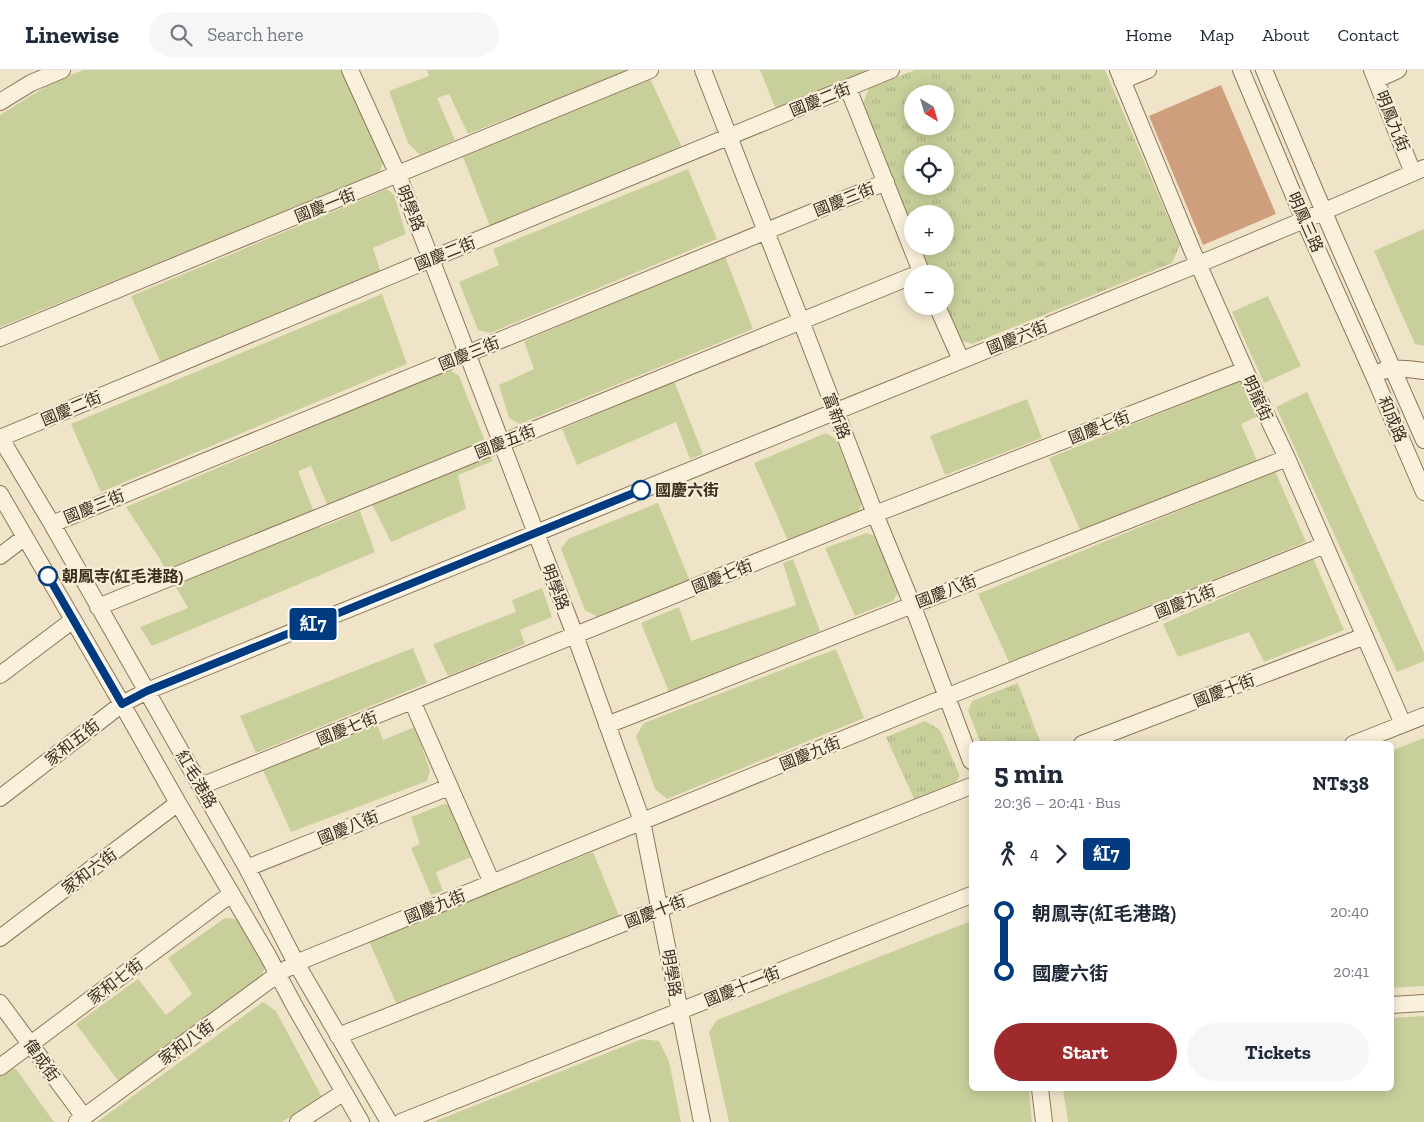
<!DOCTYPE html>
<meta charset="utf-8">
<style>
:root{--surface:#fff;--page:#f6f6f7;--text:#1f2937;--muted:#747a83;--line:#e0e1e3;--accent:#9e2a2b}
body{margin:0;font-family:"Zilla Slab","Noto Sans TC",serif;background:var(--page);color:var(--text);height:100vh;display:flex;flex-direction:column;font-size:19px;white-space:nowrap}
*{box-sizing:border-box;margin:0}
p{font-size:16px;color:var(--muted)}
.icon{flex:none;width:28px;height:28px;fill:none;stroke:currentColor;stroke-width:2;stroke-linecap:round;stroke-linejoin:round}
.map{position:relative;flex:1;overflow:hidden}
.sheet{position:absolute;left:969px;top:671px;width:425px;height:350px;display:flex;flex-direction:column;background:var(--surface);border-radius:8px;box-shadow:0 2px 12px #0003}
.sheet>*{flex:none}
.badge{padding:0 10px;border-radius:4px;font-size:18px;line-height:32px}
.needle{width:32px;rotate:142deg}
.controls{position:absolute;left:904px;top:15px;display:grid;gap:10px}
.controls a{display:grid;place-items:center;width:50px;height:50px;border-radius:50%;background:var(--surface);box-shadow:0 2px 12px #0003;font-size:25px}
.map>.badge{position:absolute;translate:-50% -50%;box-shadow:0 0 0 2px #fff}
.legs{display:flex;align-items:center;gap:8px;height:55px;padding:0 25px;font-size:16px}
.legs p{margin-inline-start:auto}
.headline{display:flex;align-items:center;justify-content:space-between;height:85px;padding:0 25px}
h1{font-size:28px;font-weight:700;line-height:38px}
.button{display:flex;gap:10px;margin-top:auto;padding:10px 25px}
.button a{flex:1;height:58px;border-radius:30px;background:var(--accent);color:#fff;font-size:20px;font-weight:700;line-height:58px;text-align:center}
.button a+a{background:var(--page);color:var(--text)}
ul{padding:0 25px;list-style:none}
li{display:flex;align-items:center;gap:18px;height:60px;font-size:19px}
li i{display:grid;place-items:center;width:8px;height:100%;margin:0 6px;background:currentColor}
li i::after{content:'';width:12px;height:12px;margin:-6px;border:4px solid;border-radius:50%;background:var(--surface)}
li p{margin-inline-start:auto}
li:first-child i{background:linear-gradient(#0000 50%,currentColor 0)}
li:last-child i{background:linear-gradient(currentColor 50%,#0000 0)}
header{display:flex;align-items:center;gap:30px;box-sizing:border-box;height:70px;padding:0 25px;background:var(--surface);border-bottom:1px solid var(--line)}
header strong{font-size:24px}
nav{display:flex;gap:28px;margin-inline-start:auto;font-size:18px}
.search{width:350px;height:45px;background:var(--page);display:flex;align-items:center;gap:12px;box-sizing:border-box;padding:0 18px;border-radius:28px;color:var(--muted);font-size:19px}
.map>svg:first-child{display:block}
.grass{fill:#c9cf9b}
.park{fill:url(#park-tufts);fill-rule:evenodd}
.building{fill:#cf9f7d}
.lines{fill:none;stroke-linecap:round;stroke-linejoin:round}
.minor-casing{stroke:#8d765c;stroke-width:18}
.minor{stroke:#faf1dc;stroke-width:16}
.line-1-casing{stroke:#fff;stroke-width:11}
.line-1{stroke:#003b80;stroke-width:8}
.stop-1-dot{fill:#fff;stroke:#003b80;stroke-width:2.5}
.labels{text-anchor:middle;stroke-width:4.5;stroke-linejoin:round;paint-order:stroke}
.street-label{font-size:16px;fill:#3d2e20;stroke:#f7eed8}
.stop-label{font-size:16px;font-weight:bold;fill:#3d2e20;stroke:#f7eed8;text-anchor:start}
</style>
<header>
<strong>Linewise</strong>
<div class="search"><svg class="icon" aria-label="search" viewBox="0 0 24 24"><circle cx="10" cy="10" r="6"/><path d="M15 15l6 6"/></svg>Search here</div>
<nav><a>Home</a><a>Map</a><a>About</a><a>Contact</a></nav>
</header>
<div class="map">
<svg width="1424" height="1052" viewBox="0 0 1424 1052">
<defs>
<pattern id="park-tufts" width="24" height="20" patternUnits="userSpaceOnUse" patternTransform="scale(1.25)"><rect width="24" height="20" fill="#c9cf9b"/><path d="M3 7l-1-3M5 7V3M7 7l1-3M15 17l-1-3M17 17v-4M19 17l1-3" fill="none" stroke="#aeb285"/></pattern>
</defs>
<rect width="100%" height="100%" fill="#f0e4c8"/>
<path class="grass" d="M 84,0 L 343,0 L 384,91 L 380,101 L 366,109 L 0,257 L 0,45 L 56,10 Z
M 427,0 L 628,0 L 468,64 L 449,24 L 437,28 L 455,70 L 420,85 L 408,73 L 389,21 L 429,6 Z
M 760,0 L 865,0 L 865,1 L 777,42 Z
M 650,9 L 682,77 L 490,156 L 463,87 Z
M 688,99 L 717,169 L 490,263 L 478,260 L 459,212 L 499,195 L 493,179 Z
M 387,119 L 394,125 L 406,164 L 373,178 L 381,203 L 163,298 L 131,226 Z
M 1424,159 L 1424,276 L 1415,274 L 1374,181 Z
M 725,186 L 753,259 L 520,354 L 509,348 L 499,315 L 534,299 L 524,271 Z
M 382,224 L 407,294 L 101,422 L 71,354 Z
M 1268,226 L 1301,296 L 1264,313 L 1232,242 Z
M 449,299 L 459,306 L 493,391 L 458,405 L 466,439 L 391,472 L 365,420 L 328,437 L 311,396 L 298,401 L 320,458 L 360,441 L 375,482 L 152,576 L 140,557 L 188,538 L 158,486 L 126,437 Z
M 674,311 L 703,384 L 690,389 L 676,352 L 577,395 L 562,359 Z
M 1238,312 L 1247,315 L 1263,344 L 1241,354 L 1258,393 L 1081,462 L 1049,388 Z
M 1307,322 L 1424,583 L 1424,591 L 1397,602 L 1276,337 Z
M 1027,329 L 1042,368 L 945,405 L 930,366 Z
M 826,363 L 836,369 L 862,433 L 859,441 L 853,447 L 788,471 L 754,393 Z
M 1275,401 L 1306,472 L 1009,592 L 978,524 Z
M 658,433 L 690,511 L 598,547 L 585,540 L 561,479 L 568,469 Z
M 867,463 L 878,467 L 900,520 L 893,531 L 855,546 L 825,478 Z
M 1313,488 L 1344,560 L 1264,592 L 1249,562 L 1178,587 L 1163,554 Z
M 793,489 L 820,561 L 669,622 L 641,553 L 679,537 L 691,571 L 796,535 L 783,493 Z
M 542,518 L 552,547 L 520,560 L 525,574 L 448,606 L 433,574 L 516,542 L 512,530 Z
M 413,578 L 427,613 L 256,683 L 240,646 Z
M 836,579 L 864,648 L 667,729 L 655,719 L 636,666 L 644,653 Z
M 376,652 L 383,670 L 415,657 L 430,701 L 427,711 L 291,762 L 263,700 Z
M 1424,668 L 1424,916 L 1391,918 L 1391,681 Z
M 444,734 L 454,737 L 471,787 L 436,802 L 443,821 L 431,825 L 411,778 L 420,774 L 411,747 Z
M 593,782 L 620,848 L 396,933 L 369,871 Z
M 225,848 L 238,849 L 265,896 L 261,909 L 119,1012 L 76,954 L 138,909 L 166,945 L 192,924 L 168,888 Z
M 971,851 L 971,1019 L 1029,1019 L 1032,1052 L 729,1052 L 709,962 L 717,950 Z
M 263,932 L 276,941 L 322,1027 L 282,1052 L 97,1052 Z
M 1424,946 L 1424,1052 L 1068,1052 L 1063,1019 L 1391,1019 L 1391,948 Z
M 642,969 L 659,971 L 669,991 L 681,1052 L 436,1052 L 438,1050 Z
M 8,999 L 16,999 L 54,1052 L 0,1052 L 0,1005 Z"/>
<path class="park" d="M 915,0 L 1105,0 L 1180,175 L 1172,193 L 972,274 L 958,270 L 945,236 L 945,204 L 931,204 L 920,176 L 945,176 L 945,144 L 912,144 L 912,157 L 863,33 L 869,18 ZM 912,24 L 945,24 L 945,56 L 912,56 ZM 912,84 L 945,84 L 945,116 L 912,116 Z
M 1018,613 L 1041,674 L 981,674 L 968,641 L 972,631 Z
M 925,651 L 940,660 L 960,706 L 952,718 L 916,733 L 886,667 Z"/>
<path class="building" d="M 1221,15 L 1276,144 L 1203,175 L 1149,46 Z"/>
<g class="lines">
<g class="minor-casing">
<path id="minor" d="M 350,0 L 398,105 L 431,189 L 575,565 L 642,751 L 702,1052
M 703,0 L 801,251 L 875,444 L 912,534 L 971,691
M 1118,0 L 1192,180 L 1245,300 L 1287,388 L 1403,654
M 1241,0 L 1304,150 L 1373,304 L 1424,422
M 1264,0 L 1332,161 L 1424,370
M 1372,0 L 1413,103
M 1376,10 L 1398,0
M 1122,11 L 1148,0
M 848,18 L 922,204
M 0,32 L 31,13 L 62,0
M 937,236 L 961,290
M 0,268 L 650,0
M 1382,301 C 1396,297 1409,299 1424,301
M 0,367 L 52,454 L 247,798 L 296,893 L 389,1052
M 0,368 L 431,189 L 891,0
M 0,424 L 122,634 L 178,733 L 267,884 L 294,935 L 361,1052
M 52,454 L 886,112
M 0,486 L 25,467
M 98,537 L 912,206
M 0,605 L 73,550
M 412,631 L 492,813
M 607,655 L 1287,388
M 1082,674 L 1365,566
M 1353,674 L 1424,646
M 201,716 L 875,444 L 1245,300
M 0,728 L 122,634 L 147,621 L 1211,189 L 1304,150 L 1424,98
M 247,798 L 449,717
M 0,868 L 178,733
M 0,933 L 84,1047
M 1391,935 L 1424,933
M 338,966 L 971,716
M 0,997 L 231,824
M 1040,1019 L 1044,1052
M 77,1052 L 278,904 L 296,893 L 946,627 L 1325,475
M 298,1052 L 344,1022
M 401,1052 L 971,825"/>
</g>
<use href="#minor" class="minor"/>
</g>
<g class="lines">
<g class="line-1-casing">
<path id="line-1" d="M 48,506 L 122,634 L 147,621 L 641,420"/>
</g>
<use href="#line-1" class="line-1"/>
</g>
<g class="stop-1-dot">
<circle cx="641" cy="420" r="9"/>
<circle cx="48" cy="506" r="9"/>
</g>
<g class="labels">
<g class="street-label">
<text transform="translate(820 29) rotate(-22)" y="6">國慶二街</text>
<text transform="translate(1393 51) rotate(68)" y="6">明鳳九街</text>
<text transform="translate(844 129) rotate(-22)" y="6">國慶三街</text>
<text transform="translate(325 135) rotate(-22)" y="6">國慶一街</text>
<text transform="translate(411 138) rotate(68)" y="6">明學路</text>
<text transform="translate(1306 152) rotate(66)" y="6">明鳳三路</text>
<text transform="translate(445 183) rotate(-22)" y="6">國慶二街</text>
<text transform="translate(1017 267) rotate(-22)" y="6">國慶六街</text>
<text transform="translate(469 283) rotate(-22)" y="6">國慶三街</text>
<text transform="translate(1258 328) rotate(65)" y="6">明龍街</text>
<text transform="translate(71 338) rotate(-23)" y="6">國慶二街</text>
<text transform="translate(837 346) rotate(69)" y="6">富新路</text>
<text transform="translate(1393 349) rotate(67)" y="6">和成路</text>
<text transform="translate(1099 357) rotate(-21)" y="6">國慶七街</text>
<text transform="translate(505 371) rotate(-22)" y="6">國慶五街</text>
<text transform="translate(94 436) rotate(-22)" y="6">國慶三街</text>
<text transform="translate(722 506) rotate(-22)" y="6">國慶七街</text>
<text transform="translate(556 517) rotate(69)" y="6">明學路</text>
<text transform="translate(946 521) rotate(-21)" y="6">國慶八街</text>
<text transform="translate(1185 531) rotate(-22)" y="6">國慶九街</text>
<text transform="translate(1224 620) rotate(-21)" y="6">國慶十街</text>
<text transform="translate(347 658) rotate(-22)" y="6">國慶七街</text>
<text transform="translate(72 672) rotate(-38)" y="6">家和五街</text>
<text transform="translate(810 683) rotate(-22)" y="6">國慶九街</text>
<text transform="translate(197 709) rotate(60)" y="6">紅毛港路</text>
<text transform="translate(348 757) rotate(-22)" y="6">國慶八街</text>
<text transform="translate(89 801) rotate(-37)" y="6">家和六街</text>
<text transform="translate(435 836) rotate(-22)" y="6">國慶九街</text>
<text transform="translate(655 841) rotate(-21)" y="6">國慶十街</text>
<text transform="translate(672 903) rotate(80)" y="6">明學路</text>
<text transform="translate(115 911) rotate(-37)" y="6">家和七街</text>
<text transform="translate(742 916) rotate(-22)" y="6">國慶十一街</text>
<text transform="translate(186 972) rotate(-36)" y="6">家和八街</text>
<text transform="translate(42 990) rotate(54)" y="6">偉成街</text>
</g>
<g class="stop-label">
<text x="655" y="426">國慶六街</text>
<text x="62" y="512">朝鳳寺(紅毛港路)</text>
</g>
</g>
</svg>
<div class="controls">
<a><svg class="needle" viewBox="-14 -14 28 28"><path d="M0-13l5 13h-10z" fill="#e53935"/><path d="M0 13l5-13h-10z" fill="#747a83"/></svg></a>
<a><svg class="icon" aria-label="locate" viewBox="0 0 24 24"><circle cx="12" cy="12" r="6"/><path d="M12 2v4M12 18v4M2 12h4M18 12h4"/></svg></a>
<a>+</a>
<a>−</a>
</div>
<b class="badge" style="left:313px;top:554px;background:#003b80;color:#fff">紅7</b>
<section class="sheet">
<div class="headline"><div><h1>5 min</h1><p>20:36 – 20:41 · Bus</p></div><b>NT$38</b></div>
<div class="legs"><svg class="icon" aria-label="walk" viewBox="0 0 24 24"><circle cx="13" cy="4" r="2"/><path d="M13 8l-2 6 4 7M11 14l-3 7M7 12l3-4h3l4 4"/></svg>4<svg class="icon" aria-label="forward" viewBox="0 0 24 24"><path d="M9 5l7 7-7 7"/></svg><b class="badge" style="background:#003b80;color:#fff">紅7</b></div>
<ul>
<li><i style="color:#003b80"></i><b>朝鳳寺(紅毛港路)</b><p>20:40</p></li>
<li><i style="color:#003b80"></i><b>國慶六街</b><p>20:41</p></li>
</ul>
<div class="button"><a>Start</a><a>Tickets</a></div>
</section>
</div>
